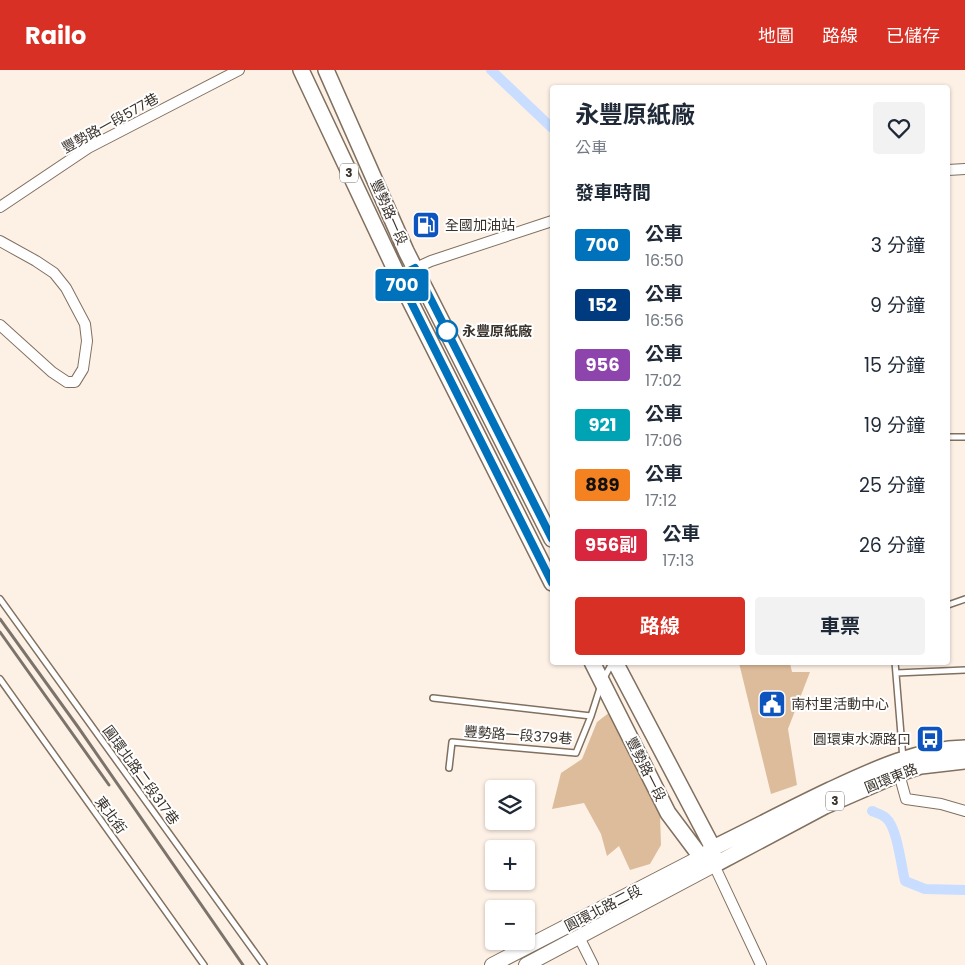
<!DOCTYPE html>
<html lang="zh-TW">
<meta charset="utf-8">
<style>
:root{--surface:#fff;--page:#f2f2f3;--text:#1f2937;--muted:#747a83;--accent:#d93025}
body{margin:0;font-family:Poppins,"Noto Sans TC",sans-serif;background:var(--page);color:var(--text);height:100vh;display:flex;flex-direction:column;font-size:19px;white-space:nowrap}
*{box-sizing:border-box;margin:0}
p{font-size:16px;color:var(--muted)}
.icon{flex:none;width:28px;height:28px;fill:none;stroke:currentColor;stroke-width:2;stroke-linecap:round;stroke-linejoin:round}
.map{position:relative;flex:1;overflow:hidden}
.sheet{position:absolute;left:550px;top:15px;width:400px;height:580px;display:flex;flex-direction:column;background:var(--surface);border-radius:5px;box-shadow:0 1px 4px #0004}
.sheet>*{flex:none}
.badge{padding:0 10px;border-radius:4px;font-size:18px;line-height:32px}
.fabs{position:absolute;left:485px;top:710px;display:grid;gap:10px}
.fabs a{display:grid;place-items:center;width:50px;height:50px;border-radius:5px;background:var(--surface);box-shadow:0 1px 4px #0004;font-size:25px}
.map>.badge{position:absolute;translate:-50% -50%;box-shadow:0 0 0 2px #fff}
h2{padding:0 25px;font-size:19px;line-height:45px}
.round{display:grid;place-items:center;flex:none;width:52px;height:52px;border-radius:5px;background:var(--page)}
.headline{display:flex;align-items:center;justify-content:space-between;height:85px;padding:0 25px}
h1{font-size:24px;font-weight:700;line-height:38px}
.cta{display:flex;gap:10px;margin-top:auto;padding:10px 25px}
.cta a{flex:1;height:58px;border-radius:5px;background:var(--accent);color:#fff;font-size:20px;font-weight:700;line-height:58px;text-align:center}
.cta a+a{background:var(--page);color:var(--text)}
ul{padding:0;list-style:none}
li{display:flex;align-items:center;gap:15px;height:60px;padding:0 25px}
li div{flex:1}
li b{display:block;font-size:19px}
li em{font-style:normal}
li .badge{min-width:55px;font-weight:700;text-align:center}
header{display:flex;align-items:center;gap:30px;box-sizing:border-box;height:70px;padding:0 25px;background:var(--accent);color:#fff}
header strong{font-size:24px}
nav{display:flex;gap:28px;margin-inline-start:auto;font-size:18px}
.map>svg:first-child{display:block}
.green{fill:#ddbc9b}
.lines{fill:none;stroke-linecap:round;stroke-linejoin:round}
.canal{stroke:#c8ddff;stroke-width:10}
.lane-casing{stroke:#81705f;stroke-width:8}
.street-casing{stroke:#81705f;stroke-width:12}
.secondary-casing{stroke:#81705f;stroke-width:16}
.primary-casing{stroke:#81705f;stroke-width:18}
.lane{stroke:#fff;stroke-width:5}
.street{stroke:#fff;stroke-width:10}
.secondary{stroke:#fff;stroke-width:14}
.primary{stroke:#fff;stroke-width:15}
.rail{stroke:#7c746b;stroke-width:3}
.line-casing{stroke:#fff;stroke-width:11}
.line{stroke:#0072bc;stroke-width:8}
.stop-dot{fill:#fff;stroke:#0072bc;stroke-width:2.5}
.labels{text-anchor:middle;stroke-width:4;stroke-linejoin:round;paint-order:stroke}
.shield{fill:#fff;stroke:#74706b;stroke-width:1}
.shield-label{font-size:12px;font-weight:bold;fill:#39322b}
.street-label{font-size:14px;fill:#39322b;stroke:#fff}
.poi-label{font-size:14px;fill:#39322b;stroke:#fff;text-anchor:start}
.stop-label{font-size:14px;font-weight:bold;fill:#39322b;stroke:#fff;text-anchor:start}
</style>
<header>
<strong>Railo</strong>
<nav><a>地圖</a><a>路線</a><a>已儲存</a></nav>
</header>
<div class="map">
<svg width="965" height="895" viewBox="0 0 965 895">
<rect width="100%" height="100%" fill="#fdf1e6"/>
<path class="green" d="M 739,593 L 790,593 L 792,602 L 810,602 L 788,659 L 797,715 L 771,724 Z
M 610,642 L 660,744 L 661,775 L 650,794 L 630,800 L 619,776 L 607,786 L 601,764 L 584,733 L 552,739 L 561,703 L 582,689 L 597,652 Z"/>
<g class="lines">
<path class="canal" d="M 491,0 L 552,58
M 872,741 C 877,743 883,745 886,748 C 897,757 901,795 905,811 L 925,819 L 965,820"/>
<g class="lane-casing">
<path id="lane" d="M 948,367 L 965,367
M 0,529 L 264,895
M 948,535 L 965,529
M 895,592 L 903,689
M 896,603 L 965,600
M 0,609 L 204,895
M 603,610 L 612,593
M 433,628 L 591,646
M 449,698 L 452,672 L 576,683 L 591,646 L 600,618"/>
</g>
<g class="street-casing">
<path id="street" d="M 948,100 L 965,99
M 0,137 L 88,78 L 239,0
M 0,171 L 36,191 L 54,203 L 66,218 L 85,254 L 87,271 L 83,299 L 75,312 L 67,312 L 52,302 L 0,255
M 398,206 L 431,191 L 552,151
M 903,702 L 901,711 L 906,729 L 941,734 L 965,741
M 714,795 L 761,895
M 579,867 L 593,895"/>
</g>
<g class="secondary-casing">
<path id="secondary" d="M 492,895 L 701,787 L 710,780
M 526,895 L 714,795"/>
</g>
<g class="primary-casing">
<path id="primary" d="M 301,0 L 408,227 L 552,513
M 326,0 L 406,181 L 552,469
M 592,592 L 668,743 L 701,787 L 714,795
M 615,592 L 713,778 L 713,788
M 713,778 C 752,759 790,739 830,720 C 873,700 917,679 965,678
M 714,795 L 825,736 L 903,702 L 921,696 L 965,691"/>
</g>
<use href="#lane" class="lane"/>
<use href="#street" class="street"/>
<use href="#secondary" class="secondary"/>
<use href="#primary" class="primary"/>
<path class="rail" d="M 0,549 L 78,657 L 243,895
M 0,562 L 109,715"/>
</g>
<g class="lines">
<g class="line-casing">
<path id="line" d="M 552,469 L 415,198 L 398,206 L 552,513"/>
</g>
<use href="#line" class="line"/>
</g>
<defs>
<g id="fuel-square" transform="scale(1.4375)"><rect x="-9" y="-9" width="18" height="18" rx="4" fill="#0d54be" stroke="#fff"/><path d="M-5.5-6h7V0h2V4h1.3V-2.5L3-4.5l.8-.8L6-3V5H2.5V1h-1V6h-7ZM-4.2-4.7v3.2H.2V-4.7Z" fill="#fff"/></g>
<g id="civic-square" transform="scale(1.4375)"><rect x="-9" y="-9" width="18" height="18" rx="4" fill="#0d54be" stroke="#fff"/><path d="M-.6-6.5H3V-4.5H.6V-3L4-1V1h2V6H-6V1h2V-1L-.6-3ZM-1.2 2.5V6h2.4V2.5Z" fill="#fff"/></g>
<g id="bus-square" transform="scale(1.4375)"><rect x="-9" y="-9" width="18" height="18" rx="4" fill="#0d54be" stroke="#fff"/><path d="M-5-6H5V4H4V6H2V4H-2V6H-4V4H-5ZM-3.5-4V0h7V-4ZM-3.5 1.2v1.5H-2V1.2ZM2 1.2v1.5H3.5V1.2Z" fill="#fff"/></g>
</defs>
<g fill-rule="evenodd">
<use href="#fuel-square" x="426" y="155"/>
<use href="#civic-square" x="772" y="634"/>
<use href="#bus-square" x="930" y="669"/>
</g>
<circle class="stop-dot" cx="447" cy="261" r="10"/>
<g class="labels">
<g class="shield">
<rect x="340" y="93.5" width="18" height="19" rx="4"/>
<rect x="826" y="721.5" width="18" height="19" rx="4"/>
</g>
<g class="shield-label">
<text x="349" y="107">3</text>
<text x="835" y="735">3</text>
</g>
<g class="street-label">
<text transform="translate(110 53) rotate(-29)" y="5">豐勢路一段577巷</text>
<text transform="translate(389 142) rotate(66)" y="5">豐勢路一段</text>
<text transform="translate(518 665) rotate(4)" y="5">豐勢路一段379巷</text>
<text transform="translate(646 699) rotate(63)" y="5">豐勢路一段</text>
<text transform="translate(141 705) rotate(54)" y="5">圓環北路二段317巷</text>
<text transform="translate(891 708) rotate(-22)" y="5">圓環東路</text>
<text transform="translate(111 745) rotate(54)" y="5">東北街</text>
<text transform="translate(603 838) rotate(-27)" y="5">圓環北路二段</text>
</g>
<g class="poi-label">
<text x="445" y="160">全國加油站</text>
<text x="791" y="639">南村里活動中心</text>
<text x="911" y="674" text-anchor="end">圓環東水源路口</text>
</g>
<g class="stop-label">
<text x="462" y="266">永豐原紙廠</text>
</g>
</g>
</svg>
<div class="fabs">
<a><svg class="icon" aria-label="layers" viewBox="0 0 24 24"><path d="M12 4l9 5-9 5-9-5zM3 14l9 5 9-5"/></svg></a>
<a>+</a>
<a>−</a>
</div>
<b class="badge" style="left:402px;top:215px;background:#0072bc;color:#fff">700</b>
<section class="sheet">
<div class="headline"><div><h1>永豐原紙廠</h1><p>公車</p></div><a class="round"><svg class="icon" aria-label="heart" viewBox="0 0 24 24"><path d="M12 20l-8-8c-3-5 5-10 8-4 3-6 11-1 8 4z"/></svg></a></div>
<h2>發車時間</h2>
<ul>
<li><span class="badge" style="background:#0072bc;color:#fff">700</span><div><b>公車</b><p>16:50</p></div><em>3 分鐘</em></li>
<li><span class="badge" style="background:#003b80;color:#fff">152</span><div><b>公車</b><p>16:56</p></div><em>9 分鐘</em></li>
<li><span class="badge" style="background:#8e44ad;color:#fff">956</span><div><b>公車</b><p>17:02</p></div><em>15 分鐘</em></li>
<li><span class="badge" style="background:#00a3b4;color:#fff">921</span><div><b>公車</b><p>17:06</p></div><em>19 分鐘</em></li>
<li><span class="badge" style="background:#f58220;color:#111">889</span><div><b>公車</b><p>17:12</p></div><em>25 分鐘</em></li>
<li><span class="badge" style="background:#d7263d;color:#fff">956副</span><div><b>公車</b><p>17:13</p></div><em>26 分鐘</em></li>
</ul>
<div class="cta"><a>路線</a><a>車票</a></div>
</section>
</div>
